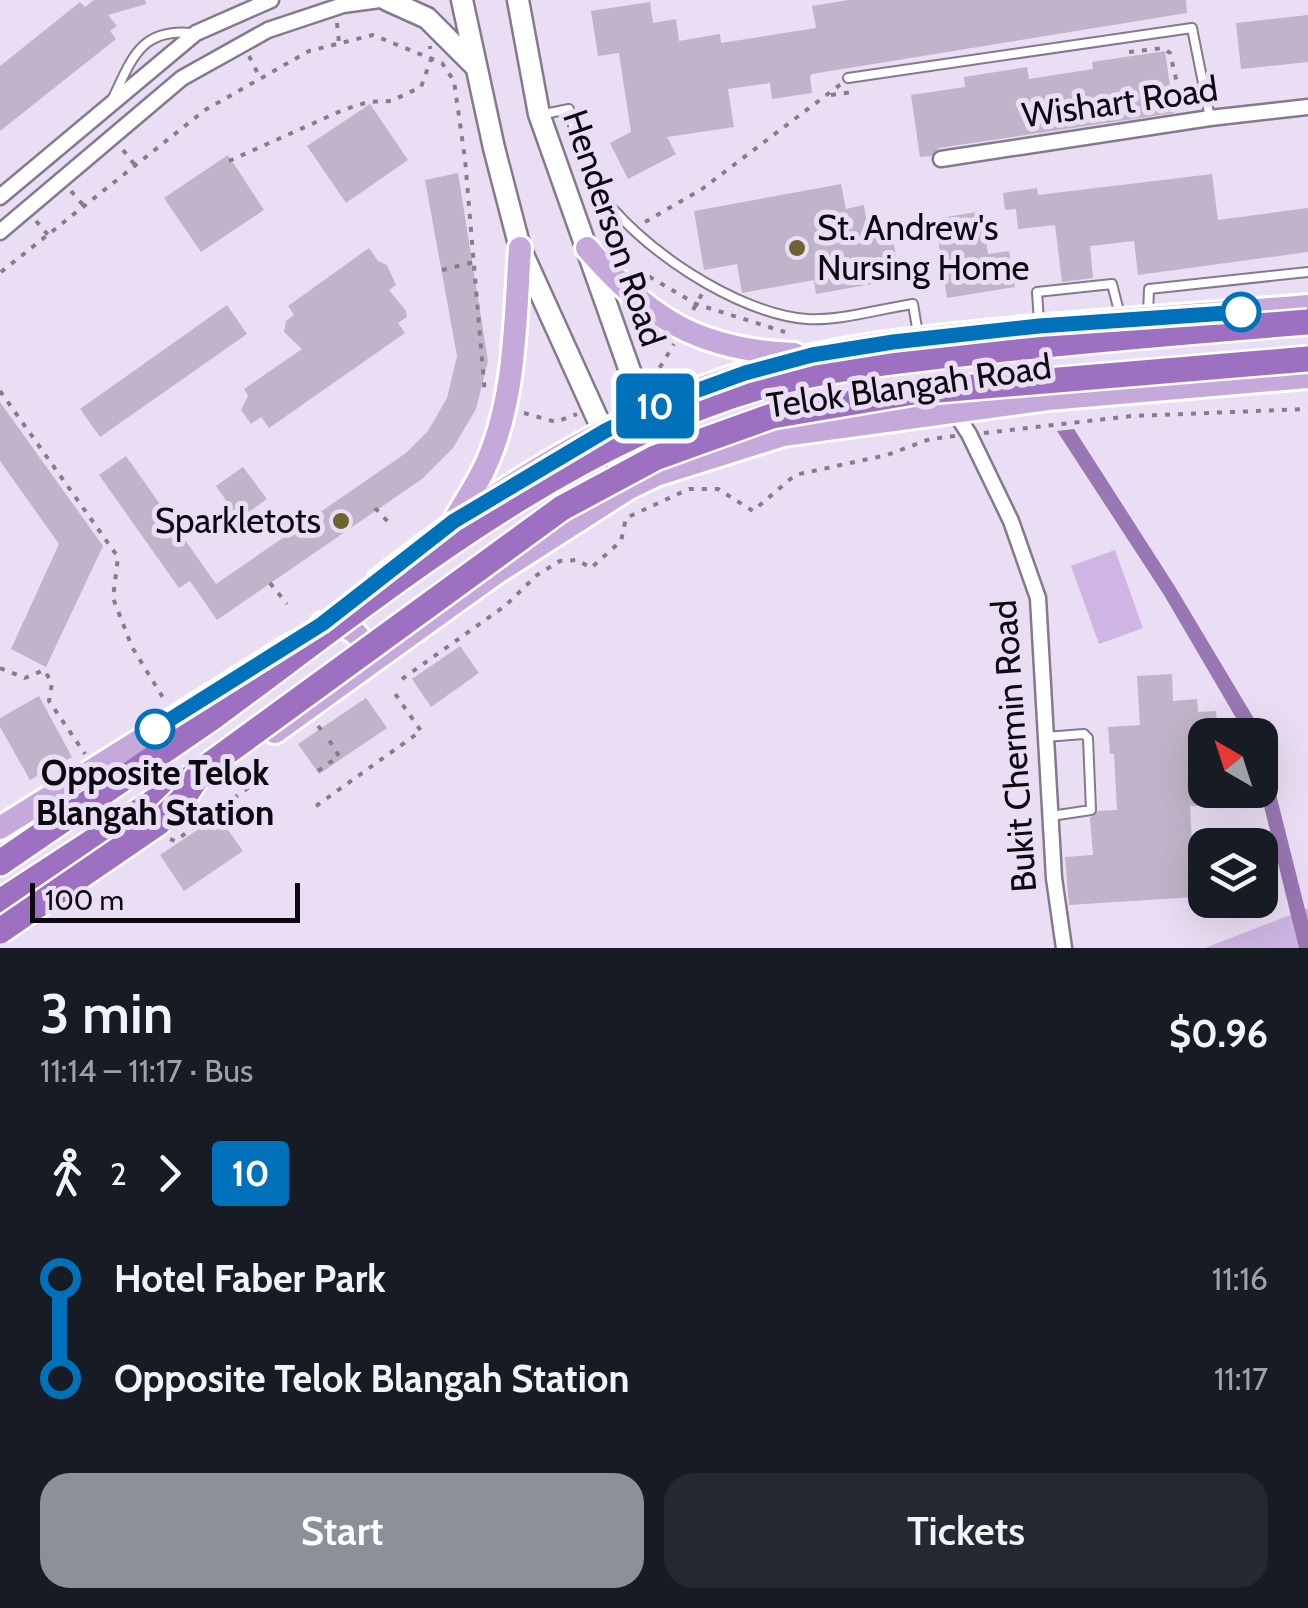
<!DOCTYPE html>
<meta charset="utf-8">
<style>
:root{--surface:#171b24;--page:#242831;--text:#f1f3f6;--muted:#9ea1a6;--accent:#8c9099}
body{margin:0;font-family:Cabin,sans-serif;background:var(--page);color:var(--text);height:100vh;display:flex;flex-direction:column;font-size:38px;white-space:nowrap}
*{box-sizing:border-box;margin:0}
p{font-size:32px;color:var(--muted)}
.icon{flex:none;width:55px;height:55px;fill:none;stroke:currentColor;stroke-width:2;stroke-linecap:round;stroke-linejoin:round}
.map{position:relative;height:948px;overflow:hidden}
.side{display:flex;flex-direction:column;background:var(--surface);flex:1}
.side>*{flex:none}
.badge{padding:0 20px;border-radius:8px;font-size:35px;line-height:65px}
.needle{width:65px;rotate:321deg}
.fabs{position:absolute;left:1188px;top:718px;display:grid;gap:20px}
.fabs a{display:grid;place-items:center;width:90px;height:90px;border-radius:20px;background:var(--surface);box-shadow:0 10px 40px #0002;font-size:50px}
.scale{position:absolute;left:30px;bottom:25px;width:270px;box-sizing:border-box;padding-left:10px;border:5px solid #0d0910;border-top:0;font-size:28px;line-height:35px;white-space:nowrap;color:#0d0910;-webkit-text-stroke:8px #eadef4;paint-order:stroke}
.map>.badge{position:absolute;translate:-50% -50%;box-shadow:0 0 0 5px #fff}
.legs{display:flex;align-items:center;gap:15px;height:110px;padding:0 40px;font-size:32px}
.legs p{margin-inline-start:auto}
.headline{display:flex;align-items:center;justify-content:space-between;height:170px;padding:0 40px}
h1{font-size:55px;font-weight:600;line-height:75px}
.action{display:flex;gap:20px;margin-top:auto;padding:20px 40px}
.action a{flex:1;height:115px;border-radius:30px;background:var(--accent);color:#fff;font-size:40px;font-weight:600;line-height:115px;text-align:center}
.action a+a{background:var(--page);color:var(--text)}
ul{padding:0 40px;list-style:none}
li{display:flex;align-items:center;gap:35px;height:100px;font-size:38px}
li i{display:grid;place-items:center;width:15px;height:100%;margin:0 12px;background:currentColor}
li i::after{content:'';width:25px;height:25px;margin:-12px;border:8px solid;border-radius:50%;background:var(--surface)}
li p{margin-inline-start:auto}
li:first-child i{background:linear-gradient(#0000 50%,currentColor 0)}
li:last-child i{background:linear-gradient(currentColor 50%,#0000 0)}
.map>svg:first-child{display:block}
.green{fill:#ceb5e3}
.water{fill:#9977b3}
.building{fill:#bfb4c9}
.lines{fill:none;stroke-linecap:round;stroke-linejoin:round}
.lane-casing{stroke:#857a8d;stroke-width:12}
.street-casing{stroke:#857a8d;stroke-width:19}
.secondary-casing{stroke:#857a8d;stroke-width:25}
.primary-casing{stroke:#fff;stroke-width:28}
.highway-casing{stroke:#fff;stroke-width:30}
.path{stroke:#857d8c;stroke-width:4;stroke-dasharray:5 8;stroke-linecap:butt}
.lane{stroke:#fff;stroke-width:8}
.street{stroke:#fff;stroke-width:14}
.secondary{stroke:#fff;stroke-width:20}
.primary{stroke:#c5a9da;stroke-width:22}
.highway{stroke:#9e70c1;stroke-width:25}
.highway-bridge-casing{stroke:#fff;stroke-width:30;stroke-linecap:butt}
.highway-bridge{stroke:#9e70c1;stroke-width:25}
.line-1-casing{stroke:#fff;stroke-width:22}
.line-1{stroke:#0072bc;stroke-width:15}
.poi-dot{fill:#6d6430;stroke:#eadef4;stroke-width:4}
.stop-1-dot{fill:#fff;stroke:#0072bc;stroke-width:5}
.labels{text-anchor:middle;stroke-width:10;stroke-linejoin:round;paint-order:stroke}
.street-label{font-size:35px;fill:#0d0910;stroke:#eadef4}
.poi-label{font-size:35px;fill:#0d0910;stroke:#eadef4;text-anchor:start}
.stop-label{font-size:35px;font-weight:bold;fill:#0d0910;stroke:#eadef4}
</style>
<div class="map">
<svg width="1308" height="948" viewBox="0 0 1308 948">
<rect width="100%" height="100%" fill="#eadef4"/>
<path class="green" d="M 1115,550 L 1143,628 L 1099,644 L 1071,566 Z
M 1308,908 L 1308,948 L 1205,948 Z"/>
<path class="water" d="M 1074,429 L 1174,585 L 1259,727 L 1308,921 L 1308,948 L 1299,948 L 1260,790 L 1260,735 L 1246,735 L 1164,595 L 1057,431 Z"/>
<path class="building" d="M 94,0 L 145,0 L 146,4 L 108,15 L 117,26 L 110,31 L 116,39 L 0,131 L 0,66 L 80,2 L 85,7 Z
M 848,0 L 1186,0 L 1187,13 L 812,74 L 810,77 L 812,93 L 772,99 L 770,83 L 728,89 L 734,127 L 667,137 L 676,154 L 628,179 L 610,143 L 631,132 L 619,53 L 598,56 L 591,11 L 650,2 L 653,23 L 676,19 L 679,41 L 720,34 L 721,43 L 816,28 L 812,6 Z
M 1308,15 L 1308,62 L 1241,69 L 1236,23 Z
M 1165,51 L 1174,113 L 939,148 L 931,156 L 920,157 L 911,95 L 965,87 L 964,77 L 1027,67 L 1029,79 L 1093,69 L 1092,62 Z
M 370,104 L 408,160 L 346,203 L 307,146 Z
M 228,155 L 264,210 L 201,252 L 164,198 Z
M 458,173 L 488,361 L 476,409 L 453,448 L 422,479 L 217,620 L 190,581 L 179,588 L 99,475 L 126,456 L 216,584 L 406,453 L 428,431 L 447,398 L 457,356 L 425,180 Z
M 1212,174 L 1218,220 L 1308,208 L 1308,252 L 1138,275 L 1134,241 L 1090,246 L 1093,278 L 1062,282 L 1055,225 L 1018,229 L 1016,209 L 1005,210 L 1003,193 L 1037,188 L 1038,195 Z
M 841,184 L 846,209 L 864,205 L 866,218 L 873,217 L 876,231 L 891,228 L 900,279 L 816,294 L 814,280 L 742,293 L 737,264 L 704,270 L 694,211 Z
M 982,211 L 988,254 L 1009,251 L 1015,287 L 947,298 L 935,219 Z
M 369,248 L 378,261 L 387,265 L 396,285 L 389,290 L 406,311 L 407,317 L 398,323 L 405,333 L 269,428 L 261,417 L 251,424 L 241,410 L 248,396 L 244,389 L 302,349 L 284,332 L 286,321 L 294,315 L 288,306 Z
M 227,305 L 247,334 L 100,437 L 80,409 Z
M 0,402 L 103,546 L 46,667 L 11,649 L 59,544 L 0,461 Z
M 243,467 L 267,499 L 239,519 L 216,486 Z
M 460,646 L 479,673 L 431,707 L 412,679 Z
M 1172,674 L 1173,701 L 1197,699 L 1198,712 L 1216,711 L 1218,735 L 1205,735 L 1205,790 L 1215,790 L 1216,806 L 1190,806 L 1195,897 L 1069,905 L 1065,857 L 1093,855 L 1090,818 L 1098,811 L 1117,810 L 1114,754 L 1110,754 L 1108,727 L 1140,725 L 1137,676 Z
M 39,696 L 72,757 L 30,780 L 0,727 L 0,718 Z
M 366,698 L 387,728 L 319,774 L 298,744 Z
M 218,816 L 243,851 L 184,891 L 160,855 Z"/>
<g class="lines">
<g class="lane-casing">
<path id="lane" d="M 848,78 L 1192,28 L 1210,118
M 112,100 C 132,59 140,28 192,33
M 544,114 L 569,109 C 576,137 581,164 597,188 C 635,246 737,314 807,319 C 840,321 879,309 913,304 L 918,334
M 1148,315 L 1149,289 L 1308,272
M 1039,322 L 1037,292 L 1112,284 L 1120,315
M 1045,737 L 1084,734 L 1088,738 L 1091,810 L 1051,816"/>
</g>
<g class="street-casing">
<path id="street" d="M 941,159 L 1210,118 L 1308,107
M 0,197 L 196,33 L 271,0
M 0,232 L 182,78 L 268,30 L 343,5 L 380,0
M 952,408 L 969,434 L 1011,521 L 1038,598 L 1054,878 L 1064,948"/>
</g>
<g class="secondary-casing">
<path id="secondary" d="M 387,0 L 427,18 L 476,67
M 462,0 L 494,148 L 520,248 L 628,486
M 518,0 L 539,114 L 636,388 L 656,473"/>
</g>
<g class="primary-casing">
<path id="primary" d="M 587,248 C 649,319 699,350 794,354
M 456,518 C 465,502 475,487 483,471 C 516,404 515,321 520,248
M 379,580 C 489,494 611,414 746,373 C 823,349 904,340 984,332 C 1092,321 1200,315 1308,306
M 322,624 C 353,624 364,634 368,665
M 275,732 L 496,573 L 629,488 L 656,475 L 783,435 L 1048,399 L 1308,377
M 0,828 L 293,644"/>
</g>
<g class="highway-casing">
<path id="highway" d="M 0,863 L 213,717
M 0,902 L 201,771"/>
</g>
<path class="path" d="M 337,23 L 339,43
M 1129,52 L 1163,48 L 1170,53 L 1183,109
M 249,56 L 260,78
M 831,95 L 853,92
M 123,150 L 135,165
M 229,161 L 343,110 L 368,102 L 391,101 L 421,87 L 431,59 L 430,46
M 71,191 L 84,206
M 36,221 L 48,235
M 645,222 L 702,189 L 841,84
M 442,270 L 474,262
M 638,270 L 696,304 L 785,332
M 1,272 L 205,110 L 309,51 L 373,35 L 442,63 L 454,81 L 465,159 L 485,395
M 693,310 L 703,292
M 653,379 L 674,344
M 0,391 L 118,557 L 113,598 L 132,647 L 165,701
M 524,413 L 556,422 L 577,414
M 984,433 L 1132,416 L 1308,409
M 375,508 L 390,524
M 270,583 L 287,604
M 0,668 L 25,678 L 44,670 L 52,683 L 49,701 L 85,754
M 402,679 L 505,606 L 537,575 L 560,561 L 577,560 L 591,568 L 621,541 L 626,518 L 689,489 L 718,489 L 753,511 L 795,475 L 887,455 L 930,439 L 955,436
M 318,726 L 326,735
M 318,771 L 339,756 L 329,740
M 316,806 L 421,731 L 391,688
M 170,839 L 175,841 L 274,769"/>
<use href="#lane" class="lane"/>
<use href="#street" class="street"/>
<use href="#secondary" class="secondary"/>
<use href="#primary" class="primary"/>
<use href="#highway" class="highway"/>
<g class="highway-bridge-casing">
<path id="highway-bridge" d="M 213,717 C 380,594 557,446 760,387 C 827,368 900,361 969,353 C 1082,340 1195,331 1308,322
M 0,931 L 158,823 L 182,800 L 201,771 L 562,508 L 655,458 L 702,441 L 772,416 L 914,392 L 1308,359"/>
</g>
<use href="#highway-bridge" class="highway-bridge"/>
</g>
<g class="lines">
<g class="line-1-casing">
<path id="line-1" d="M 155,729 L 322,624 L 454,521 L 605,431 L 660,404 L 745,373 L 812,355 L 893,342 L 1039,326 L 1241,312"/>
</g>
<use href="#line-1" class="line-1"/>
</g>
<g class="poi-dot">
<circle cx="797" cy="248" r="10"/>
<circle cx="341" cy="521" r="10"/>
</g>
<g class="stop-1-dot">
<circle cx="1241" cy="312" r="18"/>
<circle cx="155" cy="729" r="18"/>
</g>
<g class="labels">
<g class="street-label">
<text transform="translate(1120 102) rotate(-8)" y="12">Wishart Road</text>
<text transform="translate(614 228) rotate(71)" y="12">Henderson Road</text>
<text transform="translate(909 386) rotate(-8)" y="12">Telok Blangah Road</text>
<text transform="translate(1014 746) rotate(-94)" y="12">Bukit Chermin Road</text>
</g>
<g class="poi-label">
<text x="817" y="240">St. Andrew's<tspan x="817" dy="40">Nursing Home</tspan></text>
<text x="321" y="533" text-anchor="end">Sparkletots</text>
</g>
<g class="stop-label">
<text x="155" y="785">Opposite Telok<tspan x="155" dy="40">Blangah Station</tspan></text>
</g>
</g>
</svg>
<div class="fabs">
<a><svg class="needle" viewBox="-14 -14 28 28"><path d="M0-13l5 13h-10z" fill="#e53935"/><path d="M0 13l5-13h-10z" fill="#9ea1a6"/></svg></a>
<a><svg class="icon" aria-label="layers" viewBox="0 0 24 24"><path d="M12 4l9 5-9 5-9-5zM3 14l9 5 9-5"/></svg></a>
</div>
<div class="scale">100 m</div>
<b class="badge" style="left:655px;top:406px;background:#0072bc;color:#fff">10</b>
</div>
<section class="side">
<div class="headline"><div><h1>3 min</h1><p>11:14 – 11:17 · Bus</p></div><b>$0.96</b></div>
<div class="legs"><svg class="icon" aria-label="walk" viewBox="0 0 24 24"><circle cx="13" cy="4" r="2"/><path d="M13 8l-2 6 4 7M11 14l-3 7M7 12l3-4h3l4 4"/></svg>2<svg class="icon" aria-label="forward" viewBox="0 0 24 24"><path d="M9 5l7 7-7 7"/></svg><b class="badge" style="background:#0072bc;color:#fff">10</b></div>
<ul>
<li><i style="color:#0072bc"></i><b>Hotel Faber Park</b><p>11:16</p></li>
<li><i style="color:#0072bc"></i><b>Opposite Telok Blangah Station</b><p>11:17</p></li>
</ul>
<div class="action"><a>Start</a><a>Tickets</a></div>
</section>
